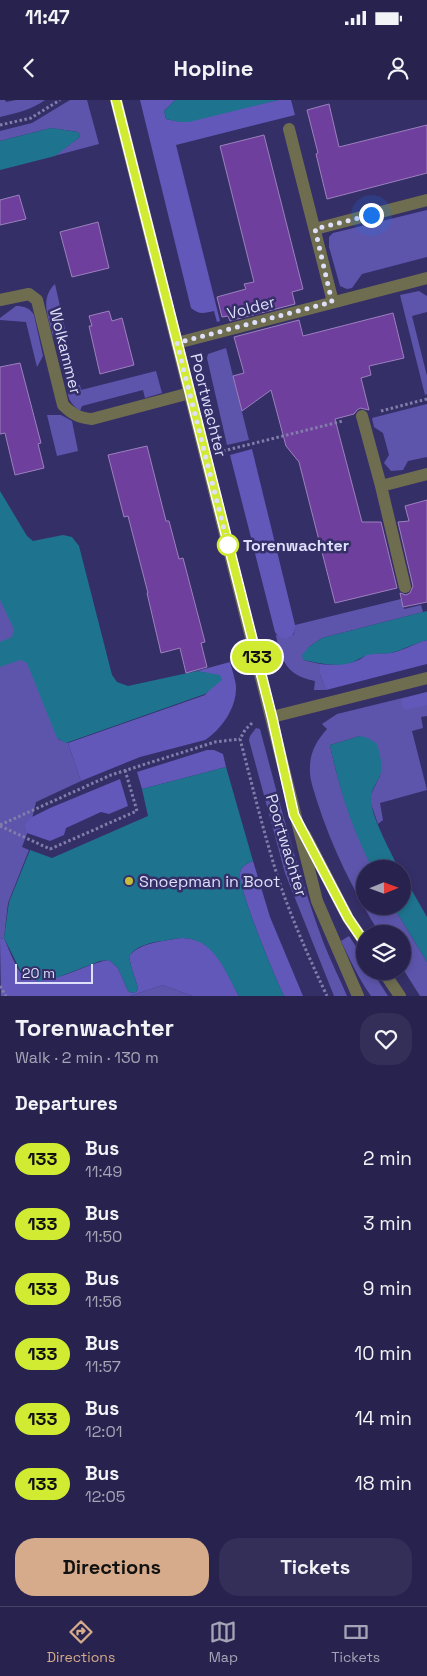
<!DOCTYPE html>
<meta charset="utf-8">
<style>
:root{--surface:#28234e;--page:#342f58;--text:#f1f3f6;--muted:#a5a4b6;--line:#444066;--accent:#d6ab8b}
body{margin:0;font-family:"Space Grotesk",sans-serif;background:var(--page);color:var(--text);height:100vh;display:flex;flex-direction:column;font-size:19px;white-space:nowrap}
*{box-sizing:border-box;margin:0}
p{font-size:16px;color:var(--muted)}
.icon{flex:none;width:28px;height:28px;fill:none;stroke:currentColor;stroke-width:2;stroke-linecap:round;stroke-linejoin:round}
.map{position:relative;height:896px;overflow:hidden}
.side{display:flex;flex-direction:column;background:var(--surface);flex:1}
.side>*{flex:none}
.badge{padding:0 10px;border-radius:16px;font-size:18px;line-height:32px}
.needle{width:32px;rotate:89deg}
.buttons{position:absolute;left:356px;top:760px;display:grid;gap:10px}
.buttons a{display:grid;place-items:center;width:55px;height:55px;border-radius:50%;background:var(--surface);box-shadow:0 2px 8px #0003,0 0 0 1px var(--line);font-size:25px}
.scale{position:absolute;left:15px;bottom:12px;width:78px;box-sizing:border-box;padding-left:5px;border:2px solid #dedffb;border-top:0;font-size:14px;line-height:18px;white-space:nowrap;color:#dedffb;-webkit-text-stroke:4px #352f68;paint-order:stroke}
.you{position:absolute;width:25px;height:25px;margin:-12px;border:4px solid #fff;border-radius:50%;background:#1a73e8;box-shadow:0 0 0 8px #1a73e833}
.map>.badge{position:absolute;translate:-50% -50%;box-shadow:0 0 0 2px #fff}
h2{padding:0 15px;font-size:19px;line-height:45px}
.round{display:grid;place-items:center;flex:none;width:52px;height:52px;border-radius:20px;background:var(--page)}
.summary{display:flex;align-items:center;justify-content:space-between;height:85px;padding:0 15px}
h1{font-size:24px;font-weight:700;line-height:38px}
.primary-button{display:flex;gap:10px;margin-top:auto;padding:10px 15px}
.primary-button a{flex:1;height:58px;border-radius:20px;background:var(--accent);color:#111;font-size:20px;font-weight:700;line-height:58px;text-align:center}
.primary-button a+a{background:var(--page);color:var(--text)}
ul{padding:0;list-style:none}
li{display:flex;align-items:center;gap:15px;height:65px;padding:0 15px}
li div{flex:1}
li b{display:block;font-size:19px}
li em{font-style:normal}
li .badge{min-width:55px;font-weight:700;text-align:center}
.status{display:flex;justify-content:space-between;align-items:center;height:35px;padding:0 25px;background:var(--surface);direction:ltr}
.status svg{height:14px;fill:currentColor}
header{display:flex;justify-content:space-between;align-items:center;height:65px;padding:0 15px;background:var(--surface);font-size:22px;font-weight:700}
.dock{display:flex;justify-content:space-around;align-items:center;height:70px;border-top:1px solid var(--line);background:var(--surface);font-size:14px;color:var(--muted)}
.dock a{display:grid;justify-items:center;gap:2px}
.dock .current{color:var(--accent)}
.map>svg:first-child{display:block}
.green{fill:#5d55ac}
.forest{fill:#6258b9}
.water{fill:#1e748f}
.building{fill:#6e3f9c;stroke:#9c80be}
.lines{fill:none;stroke-linecap:round;stroke-linejoin:round}
.path{stroke:#817eaa;stroke-width:3;stroke-dasharray:2.5 2.5;stroke-linecap:butt}
.minor{stroke:#6f6d50;stroke-width:12}
.tertiary{stroke:#6f6d50;stroke-width:12}
.line-casing{stroke:#fff;stroke-width:11}
.line{stroke:#d1ea32;stroke-width:8}
.walk{stroke:#dedffb;stroke-width:5;stroke-dasharray:0 9}
.stop-dot{fill:#fff;stroke:#d1ea32;stroke-width:2.5}
.poi-dot{fill:#c6bc3c;stroke:#352f68;stroke-width:2}
.labels{text-anchor:middle;stroke-width:5;stroke-linejoin:round;paint-order:stroke}
.street-label{font-size:16px;fill:#dedffb;stroke:#352f68}
.stop-label{font-size:16px;font-weight:bold;fill:#dedffb;stroke:#352f68;text-anchor:start}
.poi-label{font-size:16px;fill:#dedffb;stroke:#352f68;text-anchor:start}
</style>
<div class="status"><b>11:47</b><svg viewBox="0 0 49 12"><path d="M0 12V9h3v3zM5 12V6h3v6zM10 12V3h3v9zM15 12V0h3v12zM26 1h20v11H26zM47 4h2v5h-2z"/></svg></div>
<header><svg class="icon" aria-label="back" viewBox="0 0 24 24"><path d="M15 5l-7 7 7 7"/></svg>Hopline<svg class="icon" aria-label="person" viewBox="0 0 24 24"><circle cx="12" cy="8" r="4"/><path d="M4 21q1-7 8-7t8 7"/></svg></header>
<div class="map">
<svg width="427" height="896" viewBox="0 0 427 896">
<rect width="100%" height="100%" fill="#352f68"/>
<path class="green" d="M 0,0 L 5,0 L 6,2 L 16,0 L 45,0 C 31,10 17,13 0,17 Z
M 70,0 L 87,0 L 99,44 L 54,56 L 80,37 L 78,32 L 51,28 L 0,41 L 0,31 L 32,23 Z
M 427,110 L 427,157 L 362,174 L 352,188 L 347,189 L 340,186 L 329,147 L 329,137 L 333,133 Z
M 55,184 L 66,233 L 53,236 C 49,219 39,199 55,184 Z
M 419,191 L 427,196 L 427,212 L 412,216 L 427,276 L 427,294 L 425,295 L 400,195 Z
M 16,206 C 24,206 30,208 34,215 L 43,256 L 37,267 L 26,222 L 0,220 L 0,218 Z
M 226,248 L 249,340 L 227,345 L 207,258 L 208,254 Z
M 156,271 L 162,293 L 145,298 L 143,290 L 82,306 L 80,311 C 72,305 65,297 69,287 L 75,285 L 80,285 L 81,290 Z
M 427,304 L 427,357 L 408,361 L 403,370 L 391,371 L 384,363 L 389,355 L 383,333 L 374,327 L 372,318 Z
M 47,315 L 61,315 L 72,321 L 78,351 L 57,356 Z
M 0,449 L 58,639 L 68,643 L 81,681 L 36,702 L 31,723 L 22,747 L 29,750 L 8,803 L 4,838 L 0,839 Z
M 401,499 L 404,509 L 421,505 L 423,512 L 322,538 L 309,547 L 303,560 L 320,564 L 320,574 L 326,590 L 314,590 L 315,581 C 284,575 281,558 275,532 L 276,535 L 289,538 L 294,534 L 295,525 Z
M 427,592 L 427,616 L 421,617 L 423,628 L 412,631 L 427,690 L 380,703 L 383,720 L 378,724 L 371,704 L 370,696 L 380,676 L 381,660 L 360,636 L 330,645 C 339,689 353,729 373,769 L 365,769 L 365,806 L 393,806 L 427,862 L 427,896 L 420,896 L 403,869 L 402,834 L 380,834 C 354,792 332,748 317,701 C 314,690 309,679 310,667 C 310,652 317,640 327,629 L 322,624 L 337,614 Z
M 256,628 L 260,629 C 279,701 298,774 324,844 C 331,862 340,879 347,896 L 334,896 L 285,773 L 249,640 L 250,636 Z
M 349,836 L 365,860 L 365,871 L 372,871 L 388,896 L 371,896 C 359,879 350,860 341,841 Z
M 163,885 L 192,896 L 130,896 Z"/>
<path class="forest" d="M 140,0 L 175,0 L 164,11 L 166,19 L 181,22 L 278,0 L 291,0 L 295,15 L 176,45 L 220,221 L 217,222 L 214,211 C 204,213 199,215 191,208 Z
M 252,349 L 295,525 C 296,540 282,543 275,532 L 230,355 Z
M 427,540 L 427,564 L 326,590 L 320,574 L 320,564 C 331,565 346,565 356,561 C 360,560 363,557 366,555 C 374,552 382,554 390,553 C 404,551 414,543 427,540 Z
M 230,562 C 232,570 235,578 236,586 C 237,607 222,629 205,640 L 140,657 L 81,681 L 68,643 L 205,595 L 220,576 L 197,571 Z
M 427,592 L 427,605 L 405,610 C 401,606 401,605 402,599 Z
M 207,650 L 214,650 L 223,654 L 226,667 L 142,689 L 137,672 Z
M 120,679 L 128,706 L 109,714 L 101,712 L 66,728 L 64,735 L 50,741 L 27,733 L 25,725 L 30,718 L 50,708 Z
M 253,761 L 270,817 L 303,896 L 284,896 C 276,880 237,786 240,773 C 241,766 246,764 253,761 Z
M 4,838 C 7,845 16,868 21,873 C 43,893 84,863 109,860 L 118,868 L 128,891 L 132,893 L 136,892 L 138,888 L 131,866 L 129,856 C 137,846 151,843 163,841 C 170,840 176,838 183,838 C 216,839 225,871 239,896 L 192,896 L 163,885 L 130,896 L 1,896 L 0,839 Z"/>
<path class="water" d="M 175,0 L 278,0 L 189,22 L 180,22 L 166,19 L 164,11 Z
M 51,28 L 78,32 L 80,37 L 55,56 L 0,70 L 0,41 Z
M 0,391 L 27,436 L 33,441 L 63,435 L 72,437 L 79,446 L 112,575 L 117,582 L 128,586 L 197,571 L 220,575 L 222,580 L 205,594 L 66,643 L 57,638 L 27,563 L 20,560 L 0,567 L 0,542 L 12,537 L 14,529 L 0,500 Z
M 427,511 L 427,540 C 414,543 404,550 390,553 C 383,554 375,553 367,555 C 362,557 358,560 353,562 C 337,568 319,563 303,560 L 302,555 L 309,547 L 322,538 Z
M 360,636 L 368,638 L 377,644 C 380,655 384,667 379,678 C 376,684 372,689 371,696 C 368,711 392,754 399,769 L 373,769 C 352,730 339,688 330,645 Z
M 226,667 L 253,761 C 246,764 241,766 240,773 C 237,786 276,880 284,896 L 239,896 C 225,872 215,839 183,838 C 176,838 169,840 163,841 C 151,842 136,846 129,856 L 131,866 L 138,888 L 136,892 L 132,893 L 128,891 L 118,868 L 109,860 L 100,861 L 56,878 L 37,881 L 21,872 L 4,838 L 9,802 L 30,750 L 52,758 L 148,716 L 142,689 Z
M 403,775 L 427,817 L 427,862 L 393,806 L 402,806 Z"/>
<path class="building" d="M 329,4 L 339,47 L 427,25 L 427,73 L 327,99 L 316,54 L 318,53 L 307,10 Z
M 264,35 L 303,189 L 292,192 L 295,204 L 230,221 L 228,216 L 222,217 L 217,197 L 246,189 L 244,184 L 254,182 L 220,46 Z
M 19,95 L 26,119 L 0,125 L 0,100 Z
M 98,122 L 109,168 L 72,177 L 60,132 Z
M 109,211 L 112,221 L 122,218 L 134,265 L 100,274 L 89,226 L 92,226 L 89,216 Z
M 393,213 L 404,258 L 369,266 L 371,275 L 361,278 L 369,310 L 360,308 L 357,310 L 354,314 L 335,319 L 362,422 L 381,422 L 397,488 L 335,503 L 299,362 L 286,346 L 271,290 L 242,311 L 233,276 L 244,273 L 234,237 L 299,220 L 303,236 Z
M 20,263 L 41,343 L 38,344 L 44,368 L 15,375 L 5,333 L 0,334 L 0,267 Z
M 147,346 L 166,421 L 169,421 L 179,459 L 183,458 L 205,542 L 201,543 L 207,567 L 186,573 L 180,548 L 161,553 L 147,493 L 148,493 L 128,416 L 124,417 L 108,355 Z
M 427,400 L 427,502 L 403,507 L 400,493 L 406,495 L 410,493 L 413,486 L 398,422 L 409,421 L 405,406 Z"/>
<g class="lines">
<path class="path" d="M 0,25 L 31,18 L 60,0
M 381,311 L 427,299
M 223,351 L 343,321
M 252,623 L 245,630 L 240,639 C 253,688 265,739 281,787 C 294,824 310,860 327,896
M 0,725 L 111,675 L 215,642 L 240,639
M 0,726 L 50,749 L 137,711 L 125,670
M 0,886 L 6,896"/>
<path class="minor" d="M 289,29 L 333,202
M 315,129 L 427,100
M 0,200 L 29,194 L 37,200 L 63,305 C 72,314 79,318 92,319 L 190,293
M 177,243 L 427,178
M 362,316 L 381,386
M 405,487 L 381,386 L 427,374"/>
<path class="tertiary" d="M 116,0 L 317,801 L 358,896
M 272,617 L 427,578
M 305,735 L 348,818 L 365,843
M 383,871 L 400,896"/>
</g>
<g class="lines">
<g class="line-casing">
<path id="line" d="M 116,0 L 272,617 L 294,715 L 348,818 L 365,843"/>
</g>
<use href="#line" class="line"/>
<path class="walk" d="M 228,445 L 229,449 L 177,243 L 332,202 L 315,129 L 371,115"/>
</g>
<circle class="stop-dot" cx="228" cy="445" r="10"/>
<circle class="poi-dot" cx="129" cy="781" r="5"/>
<g class="labels">
<g class="street-label">
<text transform="translate(251 207) rotate(-15)" y="6">Volder</text>
<text transform="translate(66 251) rotate(76)" y="6">Wolkammer</text>
<text transform="translate(209 305) rotate(76)" y="6">Poortwachter</text>
<text transform="translate(287 745) rotate(73)" y="6">Poortwachter</text>
</g>
<g class="stop-label">
<text x="243" y="451">Torenwachter</text>
</g>
<g class="poi-label">
<text x="139" y="787">Snoepman in Boot</text>
</g>
</g>
</svg>
<div class="buttons">
<a><svg class="needle" viewBox="-14 -14 28 28"><path d="M0-13l5 13h-10z" fill="#e53935"/><path d="M0 13l5-13h-10z" fill="#a5a4b6"/></svg></a>
<a><svg class="icon" aria-label="layers" viewBox="0 0 24 24"><path d="M12 4l9 5-9 5-9-5zM3 14l9 5 9-5"/></svg></a>
</div>
<div class="scale">20 m</div>
<div class="you" style="left:371px;top:115px"></div>
<b class="badge" style="left:257px;top:557px;background:#d1ea32;color:#111">133</b>
</div>
<section class="side">
<div class="summary"><div><h1>Torenwachter</h1><p>Walk · 2 min · 130 m</p></div><a class="round"><svg class="icon" aria-label="heart" viewBox="0 0 24 24"><path d="M12 20l-8-8c-3-5 5-10 8-4 3-6 11-1 8 4z"/></svg></a></div>
<h2>Departures</h2>
<ul>
<li><span class="badge" style="background:#d1ea32;color:#111">133</span><div><b>Bus</b><p>11:49</p></div><em>2 min</em></li>
<li><span class="badge" style="background:#d1ea32;color:#111">133</span><div><b>Bus</b><p>11:50</p></div><em>3 min</em></li>
<li><span class="badge" style="background:#d1ea32;color:#111">133</span><div><b>Bus</b><p>11:56</p></div><em>9 min</em></li>
<li><span class="badge" style="background:#d1ea32;color:#111">133</span><div><b>Bus</b><p>11:57</p></div><em>10 min</em></li>
<li><span class="badge" style="background:#d1ea32;color:#111">133</span><div><b>Bus</b><p>12:01</p></div><em>14 min</em></li>
<li><span class="badge" style="background:#d1ea32;color:#111">133</span><div><b>Bus</b><p>12:05</p></div><em>18 min</em></li>
</ul>
<div class="primary-button"><a>Directions</a><a>Tickets</a></div>
</section>
<nav class="dock">
<a class="current"><svg class="icon" aria-label="directions" viewBox="0 0 24 24"><path d="M12 3l9 9-9 9-9-9zM9 14v-3h6M13 9l2 2-2 2"/></svg>Directions</a>
<a><svg class="icon" aria-label="map" viewBox="0 0 24 24"><path d="M3 6l6-2 6 2 6-2v14l-6 2-6-2-6 2zM9 4v14M15 6v14"/></svg>Map</a>
<a><svg class="icon" aria-label="tickets" viewBox="0 0 24 24"><path d="M3 7h18v10H3zM15 7v10"/></svg>Tickets</a>
</nav>
